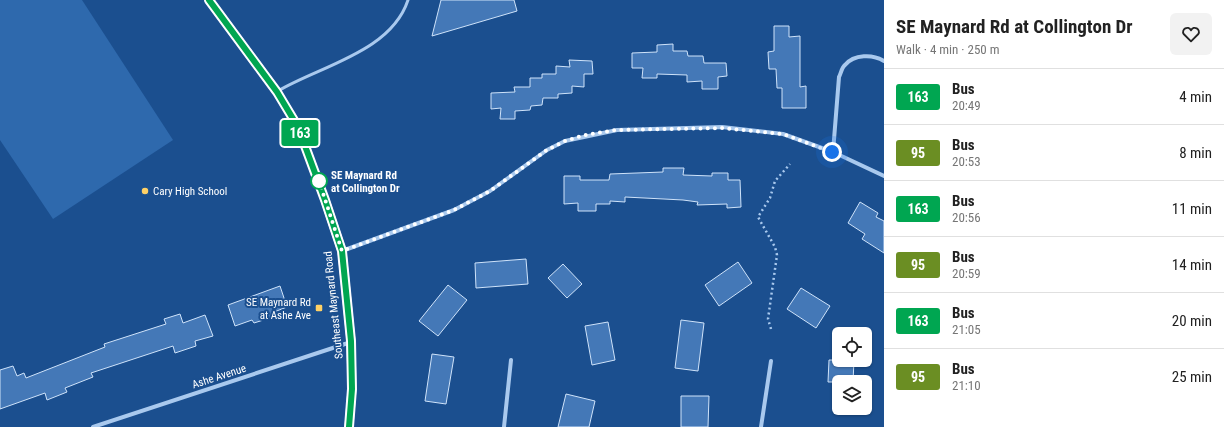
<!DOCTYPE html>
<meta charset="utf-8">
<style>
:root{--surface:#fff;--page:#f2f2f2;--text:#222;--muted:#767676;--line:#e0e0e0}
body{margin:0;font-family:"Roboto Condensed",sans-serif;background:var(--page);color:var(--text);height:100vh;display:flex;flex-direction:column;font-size:15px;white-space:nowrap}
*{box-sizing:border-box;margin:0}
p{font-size:13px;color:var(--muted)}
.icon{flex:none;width:22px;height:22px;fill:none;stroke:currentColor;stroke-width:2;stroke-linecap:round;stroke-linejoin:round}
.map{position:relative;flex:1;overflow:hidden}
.panel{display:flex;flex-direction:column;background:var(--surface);width:340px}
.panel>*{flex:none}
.badge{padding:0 8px;border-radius:3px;font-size:14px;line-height:26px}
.buttons{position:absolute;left:832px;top:327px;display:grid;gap:8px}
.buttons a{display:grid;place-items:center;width:40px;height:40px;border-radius:6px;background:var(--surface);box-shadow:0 1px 3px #0004;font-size:20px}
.you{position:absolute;width:20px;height:20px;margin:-10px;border:3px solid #fff;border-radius:50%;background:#1a73e8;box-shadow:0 0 0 6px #1a73e833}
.map>.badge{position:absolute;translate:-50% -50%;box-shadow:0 0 0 2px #fff}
.round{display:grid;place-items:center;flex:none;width:42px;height:42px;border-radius:6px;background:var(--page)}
.overview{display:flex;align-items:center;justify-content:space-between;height:68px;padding:0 12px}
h1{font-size:19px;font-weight:700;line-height:30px}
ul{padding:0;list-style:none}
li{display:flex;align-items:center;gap:12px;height:56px;padding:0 12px;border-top:1px solid var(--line)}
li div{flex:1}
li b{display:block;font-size:15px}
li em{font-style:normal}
li .badge{min-width:44px;font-weight:700;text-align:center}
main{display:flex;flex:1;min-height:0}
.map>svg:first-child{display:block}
.green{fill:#2e69ad}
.building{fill:#4478b7;stroke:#cfe3fa}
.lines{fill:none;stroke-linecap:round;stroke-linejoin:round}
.path{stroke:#a9c9ee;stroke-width:2.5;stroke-dasharray:2 3;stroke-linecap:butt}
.service{stroke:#a9c9ee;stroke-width:3}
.minor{stroke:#a9c9ee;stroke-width:4}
.primary{stroke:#f0f6ff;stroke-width:10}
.line-casing{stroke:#fff;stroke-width:9}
.line{stroke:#00a651;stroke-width:6}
.walk{stroke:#fff;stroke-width:4;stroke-dasharray:0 7.2}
.stop-dot{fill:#fff;stroke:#00a651;stroke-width:2}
.poi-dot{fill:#ffd166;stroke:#1b4f8f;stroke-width:1.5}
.labels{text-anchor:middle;stroke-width:4;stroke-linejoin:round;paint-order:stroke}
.stop-label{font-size:11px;font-weight:bold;fill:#fff;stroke:#1b4f8f;text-anchor:start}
.poi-label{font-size:11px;fill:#fff;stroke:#1b4f8f;text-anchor:start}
.street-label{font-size:11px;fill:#fff;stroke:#1b4f8f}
</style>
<main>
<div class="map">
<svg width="884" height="427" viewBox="0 0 884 427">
<rect width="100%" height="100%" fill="#1b4f8f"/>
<path class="green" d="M 0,0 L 82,0 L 173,140 L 53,219 L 0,140 Z"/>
<path class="building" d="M 441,0 L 514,0 L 517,11 L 432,36 Z
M 774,26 L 789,26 L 789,37 L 800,36 L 800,87 L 806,86 L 806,108 L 782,108 L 782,88 L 777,88 L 776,69 L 769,69 L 768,52 L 774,51 Z
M 673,44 L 673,51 L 687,51 L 688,56 L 703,56 L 704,63 L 726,63 L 727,76 L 718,77 L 718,89 L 702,89 L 702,81 L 687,82 L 687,75 L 657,74 L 657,78 L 642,78 L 643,68 L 632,68 L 632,53 L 657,52 L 657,45 Z
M 569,60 L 592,61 L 593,74 L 584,74 L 584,87 L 572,86 L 572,93 L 558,94 L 558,98 L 543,98 L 542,105 L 531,106 L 530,110 L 515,111 L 515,119 L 500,119 L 501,108 L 491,109 L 491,93 L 515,92 L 514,87 L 530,87 L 530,78 L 542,78 L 542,74 L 556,74 L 556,66 L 570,67 Z
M 663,168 L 684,168 L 683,175 L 712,176 L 712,173 L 728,173 L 728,180 L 740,180 L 741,207 L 727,208 L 727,204 L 697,205 L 698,202 L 683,200 L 625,197 L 625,202 L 610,201 L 610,204 L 596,204 L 596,211 L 578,211 L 578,203 L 564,204 L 564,176 L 580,176 L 580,180 L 609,180 L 610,174 L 663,172 Z
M 860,202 L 878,213 L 876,217 L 884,221 L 884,253 L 862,239 L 865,234 L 848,223 Z
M 526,259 L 528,284 L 476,288 L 475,263 Z
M 738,262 L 752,283 L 719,306 L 705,285 Z
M 563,264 L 582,284 L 567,298 L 548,278 Z
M 448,285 L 467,300 L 438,336 L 419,321 Z
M 280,286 L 287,307 L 274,312 L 276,316 L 254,323 L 252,320 L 235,326 L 228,305 Z
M 801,288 L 830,306 L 816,328 L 787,309 Z
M 180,314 L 183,323 L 205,315 L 213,336 L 195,341 L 196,346 L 175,353 L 173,346 L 91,373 L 93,377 L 65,388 L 67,392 L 47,400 L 45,393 L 0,409 L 0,370 L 13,366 L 17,376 L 24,373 L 26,378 L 105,347 L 104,344 L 166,324 L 164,319 Z
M 681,320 L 704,323 L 698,371 L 675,368 Z
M 608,322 L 615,360 L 592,365 L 585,326 Z
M 432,354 L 454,357 L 446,404 L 425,401 Z
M 829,360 L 854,360 L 853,382 L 828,382 Z
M 566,394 L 595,401 L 589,427 L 558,427 Z
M 681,396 L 709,396 L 708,427 L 681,427 Z"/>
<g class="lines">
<path class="path" d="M 771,329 L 768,319 L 777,255 L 775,247 L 758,217 L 770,198 L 775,181 L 790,164"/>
<path class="service" d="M 278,91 C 320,66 391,52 408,0"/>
<path class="minor" d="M 833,152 L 839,77 C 841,73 842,67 845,65 C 854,54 873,54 884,61
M 342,251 L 454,210 L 490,191 L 547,150 L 565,141 L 617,130 L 722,127 L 783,134 L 833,152 L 884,176
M 93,427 L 351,342
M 504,427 L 511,360
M 761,427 L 771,361"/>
<path class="primary" d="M 209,0 L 277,92 L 298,127 L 325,200 L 342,251 L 351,341 L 352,389 L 349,427"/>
</g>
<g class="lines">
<g class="line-casing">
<path id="line" d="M 209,0 L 277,92 L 298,127 L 325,200 L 342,251 L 351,341 L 352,389 L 349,427"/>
</g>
<use href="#line" class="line"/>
<path class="walk" d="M 319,181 L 342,251 L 454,210 L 490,191 L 547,150 L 565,141 L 585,135 L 616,130 L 722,128 L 783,134 L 832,152"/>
</g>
<circle class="stop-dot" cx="319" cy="181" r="8"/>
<g class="poi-dot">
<circle cx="145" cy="191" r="4"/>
<rect x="315" y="304" width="8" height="8" rx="2"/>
</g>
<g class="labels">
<g class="stop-label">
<text x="331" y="179">SE Maynard Rd<tspan x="331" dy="13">at Collington Dr</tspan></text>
</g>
<g class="poi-label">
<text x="153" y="195">Cary High School</text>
<text x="311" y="306" text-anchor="end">SE Maynard Rd<tspan x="311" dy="13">at Ashe Ave</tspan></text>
</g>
<g class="street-label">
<text transform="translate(333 305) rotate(-96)" y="4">Southeast Maynard Road</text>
<text transform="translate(219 376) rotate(-18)" y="4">Ashe Avenue</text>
</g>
</g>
</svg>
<div class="buttons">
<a><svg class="icon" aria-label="locate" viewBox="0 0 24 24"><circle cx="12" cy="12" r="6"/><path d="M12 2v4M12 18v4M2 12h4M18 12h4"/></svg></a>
<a><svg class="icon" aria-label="layers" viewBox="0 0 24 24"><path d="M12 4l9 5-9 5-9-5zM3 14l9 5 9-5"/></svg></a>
</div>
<div class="you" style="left:832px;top:152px"></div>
<b class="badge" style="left:300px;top:133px;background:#00a651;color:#fff">163</b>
</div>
<section class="panel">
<div class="overview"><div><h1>SE Maynard Rd at Collington Dr</h1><p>Walk · 4 min · 250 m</p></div><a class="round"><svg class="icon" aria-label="heart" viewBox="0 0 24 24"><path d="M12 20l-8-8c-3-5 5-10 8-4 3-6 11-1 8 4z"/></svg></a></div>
<ul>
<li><span class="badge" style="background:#00a651;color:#fff">163</span><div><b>Bus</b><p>20:49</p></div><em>4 min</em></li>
<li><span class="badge" style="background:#6b8e23;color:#fff">95</span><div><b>Bus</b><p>20:53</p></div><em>8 min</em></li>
<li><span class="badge" style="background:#00a651;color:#fff">163</span><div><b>Bus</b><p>20:56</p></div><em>11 min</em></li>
<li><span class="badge" style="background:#6b8e23;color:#fff">95</span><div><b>Bus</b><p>20:59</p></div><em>14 min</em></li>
<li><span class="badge" style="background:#00a651;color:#fff">163</span><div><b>Bus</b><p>21:05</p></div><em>20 min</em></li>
<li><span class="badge" style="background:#6b8e23;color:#fff">95</span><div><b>Bus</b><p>21:10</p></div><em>25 min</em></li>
</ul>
</section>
</main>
